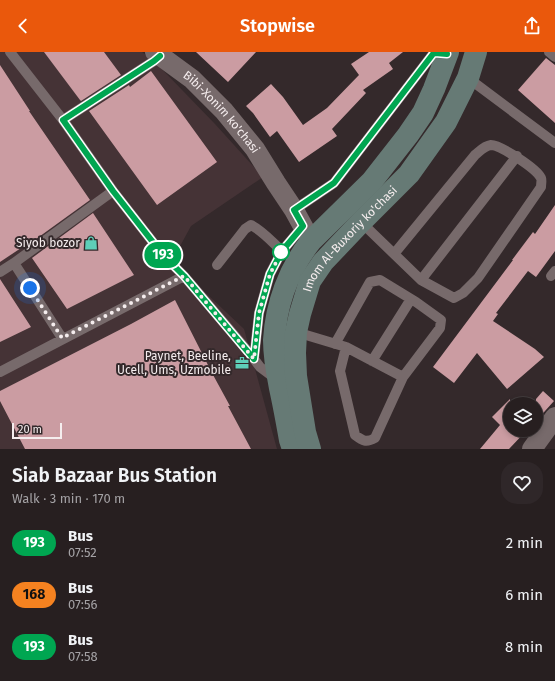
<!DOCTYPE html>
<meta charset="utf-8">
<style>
:root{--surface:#271f20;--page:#2f2729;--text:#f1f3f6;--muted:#a4a2a5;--line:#433d3e;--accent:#ea580c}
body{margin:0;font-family:"Fira Sans",sans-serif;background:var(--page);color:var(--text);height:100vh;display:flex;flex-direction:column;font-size:15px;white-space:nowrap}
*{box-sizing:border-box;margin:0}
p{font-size:13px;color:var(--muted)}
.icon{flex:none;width:22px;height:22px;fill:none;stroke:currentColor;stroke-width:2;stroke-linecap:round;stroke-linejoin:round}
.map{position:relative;height:397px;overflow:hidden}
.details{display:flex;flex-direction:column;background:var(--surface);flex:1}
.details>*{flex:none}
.badge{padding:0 8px;border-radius:13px;font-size:14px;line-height:26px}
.tools{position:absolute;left:503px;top:345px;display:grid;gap:8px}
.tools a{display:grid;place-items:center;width:40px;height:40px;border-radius:50%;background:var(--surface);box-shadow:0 2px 6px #0003,0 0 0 1px var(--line);font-size:20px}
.scale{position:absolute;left:12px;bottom:10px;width:50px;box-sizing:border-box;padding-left:4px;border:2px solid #f5edee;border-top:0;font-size:11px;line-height:14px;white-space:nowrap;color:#f5edee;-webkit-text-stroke:3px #34292b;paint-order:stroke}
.you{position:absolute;width:20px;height:20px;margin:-10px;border:3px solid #fff;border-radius:50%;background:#1a73e8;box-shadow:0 0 0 6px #1a73e833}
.map>.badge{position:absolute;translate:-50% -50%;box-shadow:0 0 0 2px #fff}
.round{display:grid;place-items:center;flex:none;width:42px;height:42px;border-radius:16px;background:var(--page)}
.headline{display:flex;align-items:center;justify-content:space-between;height:68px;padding:0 12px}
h1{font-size:19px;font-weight:600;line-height:30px}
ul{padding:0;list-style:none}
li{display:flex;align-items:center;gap:12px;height:52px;padding:0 12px}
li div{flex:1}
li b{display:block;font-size:15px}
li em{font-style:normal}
li .badge{min-width:44px;font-weight:700;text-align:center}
header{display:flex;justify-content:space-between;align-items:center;height:52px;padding:0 12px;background:var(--accent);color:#fff;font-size:18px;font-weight:600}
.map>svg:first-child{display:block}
.built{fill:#453336}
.building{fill:#cb9ca2}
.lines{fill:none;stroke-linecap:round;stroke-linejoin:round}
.service{stroke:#776a6b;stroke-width:10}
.minor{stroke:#776a6b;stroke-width:20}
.secondary{stroke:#667a75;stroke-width:22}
.line-casing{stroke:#fff;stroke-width:9}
.line{stroke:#00a651;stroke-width:6}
.walk{stroke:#f5edee;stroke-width:4;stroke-dasharray:0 7.2}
.stop-dot{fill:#fff;stroke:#00a651;stroke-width:2}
.labels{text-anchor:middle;stroke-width:4;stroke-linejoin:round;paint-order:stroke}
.street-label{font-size:12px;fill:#f5edee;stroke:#34292b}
.poi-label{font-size:12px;fill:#f5edee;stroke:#34292b;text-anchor:end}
</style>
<header><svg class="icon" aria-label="back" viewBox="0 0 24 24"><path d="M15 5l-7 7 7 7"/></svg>Stopwise<svg class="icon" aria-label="share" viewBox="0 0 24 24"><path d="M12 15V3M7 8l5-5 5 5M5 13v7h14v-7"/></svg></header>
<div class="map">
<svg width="555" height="397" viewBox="0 0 555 397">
<rect width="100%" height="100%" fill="#34292b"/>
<path class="built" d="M 0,0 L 142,0 L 154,9 L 215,72 L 263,125 L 191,174 L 172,209 L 244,277 L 277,397 L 0,397 Z"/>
<path class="building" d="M 44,0 L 104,0 L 121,23 L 81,49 L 80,48 Z
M 196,0 L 256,0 L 228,30 Z
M 369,0 L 403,0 L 389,11 L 393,17 L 363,38 L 366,41 L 332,77 L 337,84 L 299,110 L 277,79 L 270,85 L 253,61 L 246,54 L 271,32 L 283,45 L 303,73 L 327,56 L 359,23 L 351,12 Z
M 546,6 L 555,13 L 555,71 L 518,38 Z
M 0,13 L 30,59 L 29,59 L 90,148 L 25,195 L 24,194 L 0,210 Z
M 151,19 L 217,110 L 157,153 L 89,59 L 129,33 L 130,35 Z
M 555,153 L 555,199 L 536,225 L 528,219 L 496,261 L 498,262 L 493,269 L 535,297 L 544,305 L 507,337 L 477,301 L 454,331 L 433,315 L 513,208 L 512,208 L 533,180 L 535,182 Z
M 93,161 L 134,223 L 67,257 L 32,206 Z
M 0,227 L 31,275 L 0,290 Z
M 175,248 L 212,321 L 230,354 L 228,354 L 251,397 L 25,397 L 0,349 L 0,339 L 131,272 Z
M 543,339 L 554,349 L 536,369 L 536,347 Z
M 510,347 L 510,378 L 527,378 L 509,397 L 480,397 L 500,373 L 492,365 Z"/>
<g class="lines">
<path class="service" d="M 10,0 L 63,68 L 113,139 L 163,203 L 184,224
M 549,0 L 555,5
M 468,26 L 555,91
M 63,68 L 154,9 L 160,4
M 294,158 L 334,131 L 433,2 L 435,1 L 447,2
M 361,170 L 421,228 L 454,246 L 463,241 L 478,226 L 541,135 C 541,132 542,128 541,126 C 536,116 500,93 491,93 C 484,94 480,99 475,103 L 394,202
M 14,211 L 113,139
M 217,213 L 245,177 L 251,173 C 263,179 272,190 282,199
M 0,220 L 14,211 L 62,286
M 551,224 L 555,219
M 421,228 L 517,104
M 296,280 L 346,295 L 403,325
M 335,292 L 370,230 L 380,228 L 416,250 L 441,268 L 440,276 L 403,325 L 375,386 C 366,391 363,389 355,383 L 340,319 L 346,295
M 254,307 L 259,261 L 270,222 L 282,199 L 303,174
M 372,309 L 411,247
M 0,320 L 184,224 L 251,303 L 260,315 L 276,327"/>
<g class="minor">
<path id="s1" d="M 155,0 L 192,27 L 224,59 L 255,97 L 276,131 L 294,158 L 311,189"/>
<path d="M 532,397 L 555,365"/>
</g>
<g class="secondary">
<path d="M 293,397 L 290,388 C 287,371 284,354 280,336 C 277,321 274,304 274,288 C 276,252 289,217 311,189 L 372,129 L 408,83 L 423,61 L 434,37 L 448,0"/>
<path id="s2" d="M 310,397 L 305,380 L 296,324 L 295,301 L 296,280 L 300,262 L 310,229 L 323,210 L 361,170 L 409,122 L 446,70 L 468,26 L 476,0"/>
</g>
</g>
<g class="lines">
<g class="line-casing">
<path id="line" d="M 160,4 L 154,9 L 63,68 L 113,139 L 163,203 L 184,224 L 254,307 L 259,261 L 270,222 L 282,199 L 303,174 L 294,158 L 334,131 L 433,2 L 435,1 L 447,2"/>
</g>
<use href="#line" class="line"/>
<path class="walk" d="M 30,236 L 62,286 L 184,224 L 254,307 L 259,261 L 270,222 L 282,199 L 281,200"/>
</g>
<defs>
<g id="shop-bare" transform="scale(1.08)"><path d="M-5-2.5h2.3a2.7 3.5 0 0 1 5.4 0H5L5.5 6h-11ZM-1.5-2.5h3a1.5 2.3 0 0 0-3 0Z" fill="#5eceb8" stroke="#34292b" stroke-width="2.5" paint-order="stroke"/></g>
<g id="office-bare" transform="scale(1.08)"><path d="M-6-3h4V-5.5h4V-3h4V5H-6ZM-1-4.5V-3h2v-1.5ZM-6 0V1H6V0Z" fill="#5eceb8" stroke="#34292b" stroke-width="2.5" paint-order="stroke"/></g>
</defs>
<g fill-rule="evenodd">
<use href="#shop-bare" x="91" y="191"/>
<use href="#office-bare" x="242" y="311"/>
</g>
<circle class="stop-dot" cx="281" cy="200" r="8"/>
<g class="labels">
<g class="street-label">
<text dy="4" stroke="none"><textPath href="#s1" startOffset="90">Bibi-Xonim ko'chasi</textPath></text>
<text dy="4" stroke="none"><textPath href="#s2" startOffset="229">Imom Al-Buxoriy ko'chasi</textPath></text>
</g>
<g class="poi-label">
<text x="80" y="195">Siyob bozor</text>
<text x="231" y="308">Paynet, Beeline,<tspan x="231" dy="14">Ucell, Ums, Uzmobile</tspan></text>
</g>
</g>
</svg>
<div class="tools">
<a><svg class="icon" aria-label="layers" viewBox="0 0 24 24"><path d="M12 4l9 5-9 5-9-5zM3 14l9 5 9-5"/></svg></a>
</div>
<div class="scale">20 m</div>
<div class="you" style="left:30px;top:236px"></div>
<b class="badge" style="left:163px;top:203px;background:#00a651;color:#fff">193</b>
</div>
<section class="details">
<div class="headline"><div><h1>Siab Bazaar Bus Station</h1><p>Walk · 3 min · 170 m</p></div><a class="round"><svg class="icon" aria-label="heart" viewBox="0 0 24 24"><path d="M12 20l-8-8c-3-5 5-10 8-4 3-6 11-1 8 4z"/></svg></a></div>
<ul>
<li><span class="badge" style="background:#00a651;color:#fff">193</span><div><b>Bus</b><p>07:52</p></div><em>2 min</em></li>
<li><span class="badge" style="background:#f58220;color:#111">168</span><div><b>Bus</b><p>07:56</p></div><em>6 min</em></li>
<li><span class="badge" style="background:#00a651;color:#fff">193</span><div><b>Bus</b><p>07:58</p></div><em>8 min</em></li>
</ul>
</section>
